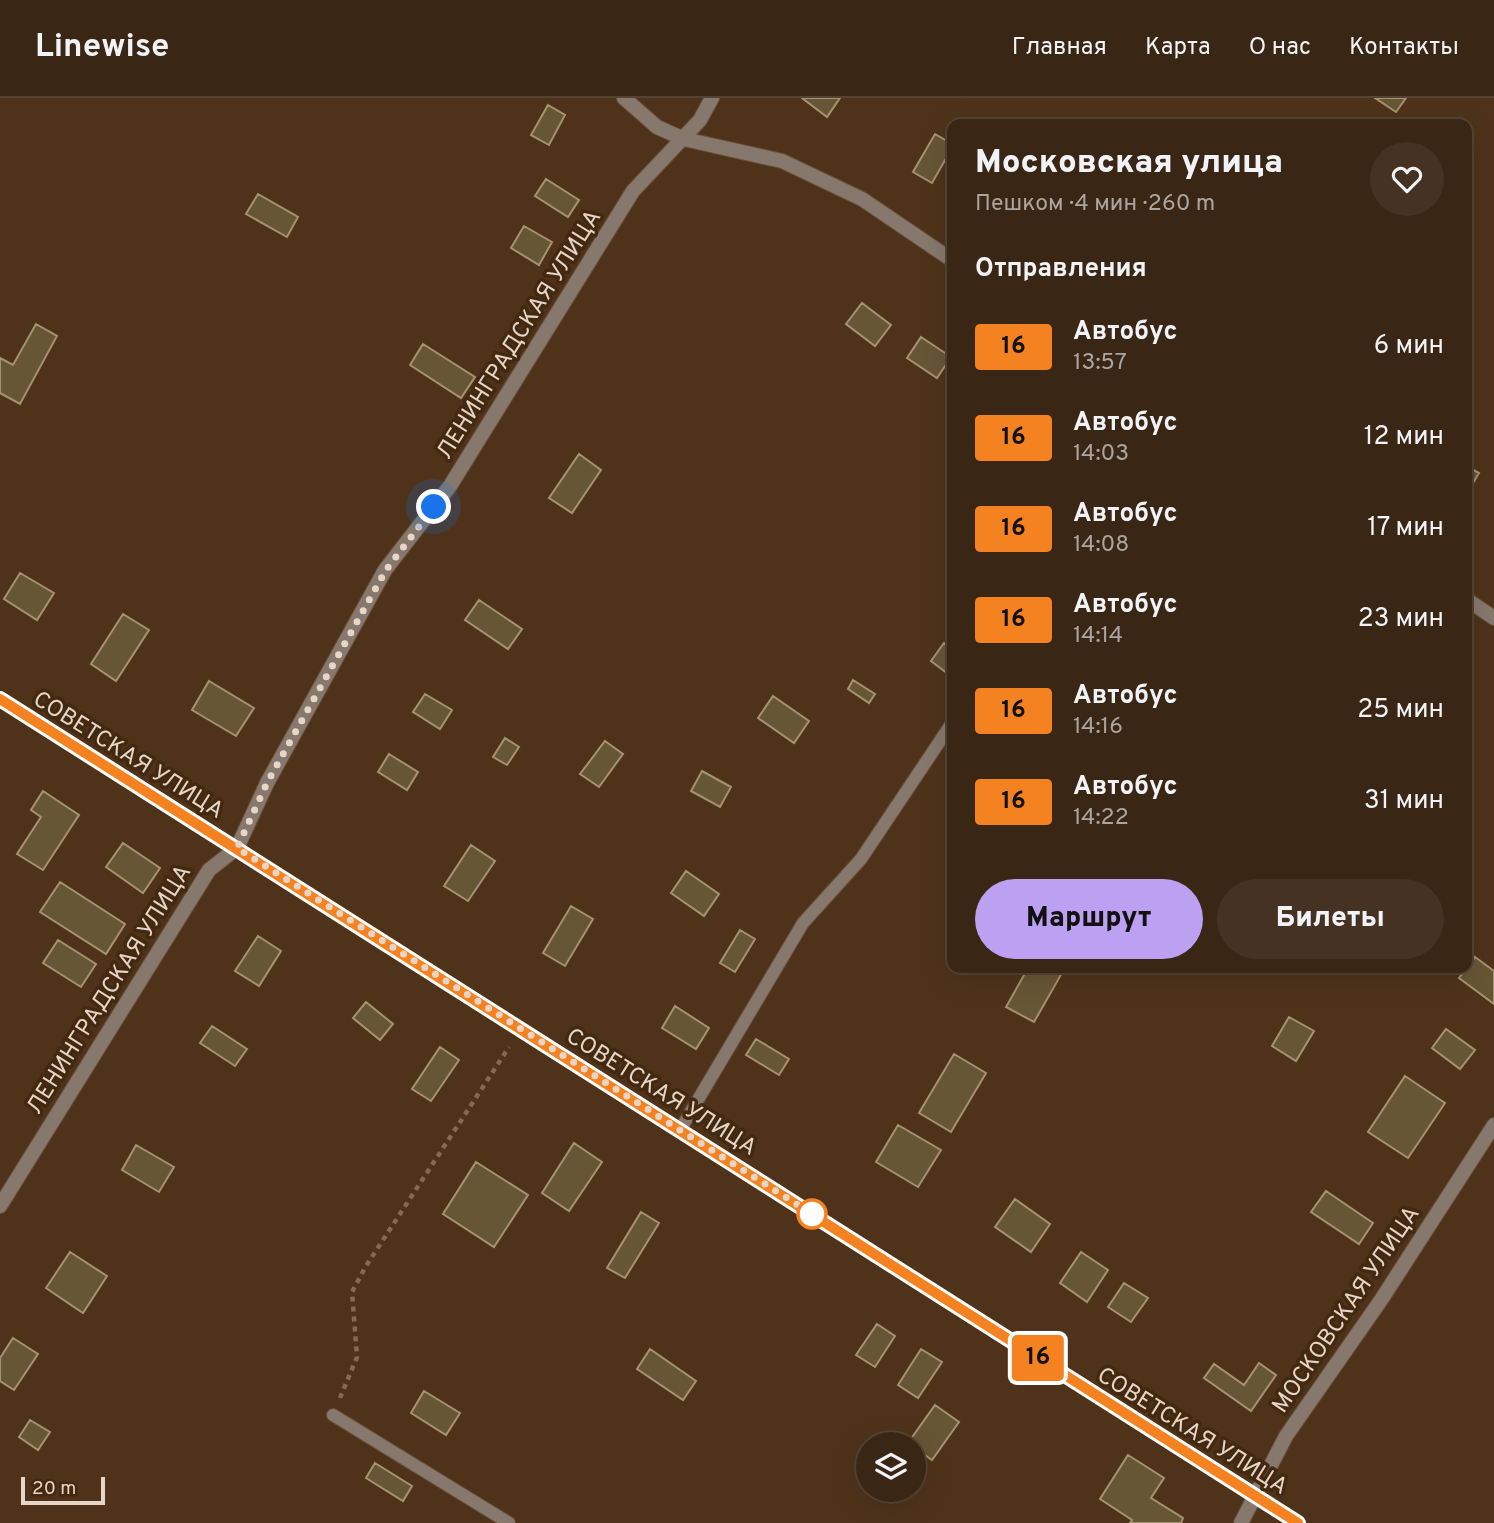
<!DOCTYPE html>
<html lang="ru">
<meta charset="utf-8">
<style>
:root{--surface:#3a2614;--page:#453222;--text:#f1f3f6;--muted:#aba5a0;--line:#544334;--accent:#bca0f2}
body{margin:0;font-family:Overpass,sans-serif;background:var(--page);color:var(--text);height:100vh;display:flex;flex-direction:column;font-size:26px;white-space:nowrap}
*{box-sizing:border-box;margin:0}
p{font-size:23px;color:var(--muted)}
.icon{flex:none;width:38px;height:38px;fill:none;stroke:currentColor;stroke-width:2;stroke-linecap:round;stroke-linejoin:round}
.map{position:relative;flex:1;overflow:hidden}
.sheet{position:absolute;left:947px;top:21px;width:525px;height:854px;display:flex;flex-direction:column;background:var(--surface);border-radius:14px;box-shadow:0 7px 28px #0002,0 0 0 2px var(--line)}
.sheet>*{flex:none}
.badge{padding:0 14px;border-radius:5px;font-size:24px;line-height:46px}
.buttons{position:absolute;left:856px;top:1334px;display:grid;gap:14px}
.buttons a{display:grid;place-items:center;width:70px;height:70px;border-radius:50%;background:var(--surface);box-shadow:0 7px 28px #0002,0 0 0 2px var(--line);font-size:35px}
.scale{position:absolute;left:21px;bottom:18px;width:84px;box-sizing:border-box;padding-left:7px;border:4px solid #e7d6c8;border-top:0;font-size:19px;line-height:24px;white-space:nowrap;color:#e7d6c8;-webkit-text-stroke:5px #43290f;paint-order:stroke}
.you{position:absolute;width:35px;height:35px;margin:-18px;border:5px solid #fff;border-radius:50%;background:#1a73e8;box-shadow:0 0 0 10px #1a73e833}
.map>.badge{position:absolute;translate:-50% -50%;box-shadow:0 0 0 4px #fff}
h2{padding:0 28px;font-size:26px;line-height:63px}
.round{display:grid;place-items:center;flex:none;width:74px;height:74px;border-radius:37px;background:var(--page)}
.head{display:flex;align-items:center;justify-content:space-between;height:119px;padding:0 28px}
h1{font-size:33px;font-weight:800;line-height:52px}
.action{display:flex;gap:14px;margin-top:auto;padding:14px 28px}
.action a{flex:1;height:80px;border-radius:42px;background:var(--accent);color:#111;font-size:28px;font-weight:800;line-height:80px;text-align:center}
.action a+a{background:var(--page);color:var(--text)}
ul{padding:0;list-style:none}
li{display:flex;align-items:center;gap:21px;height:91px;padding:0 28px}
li div{flex:1}
li b{display:block;font-size:26px}
li em{font-style:normal}
li .badge{min-width:77px;font-weight:700;text-align:center}
header{display:flex;align-items:center;gap:42px;box-sizing:border-box;height:98px;padding:0 35px;background:var(--surface);border-bottom:2px solid var(--line)}
header strong{font-size:33px}
nav{display:flex;gap:38px;margin-inline-start:auto;font-size:24px}
.map>svg:first-child{display:block}
.building{fill:#675635;stroke:#a5926f;stroke-width:2}
.lines{fill:none;stroke-linecap:round;stroke-linejoin:round}
.service-casing{stroke:#6a5039;stroke-width:14}
.minor-casing{stroke:#6a5039;stroke-width:16}
.tertiary-casing{stroke:#6a5039;stroke-width:16}
.path{stroke:#826a55;stroke-width:4.5;stroke-dasharray:5 5;stroke-linecap:butt}
.service{stroke:#86786c;stroke-width:12}
.minor{stroke:#86786c;stroke-width:14}
.tertiary{stroke:#86786c;stroke-width:14}
.line-casing{stroke:#fff;stroke-width:16}
.line{stroke:#f58220;stroke-width:10}
.walk{stroke:#e7d6c8;stroke-width:7;stroke-dasharray:0 12.6}
.stop-dot{fill:#fff;stroke:#f58220;stroke-width:3.5}
.labels{text-anchor:middle;stroke-width:7;stroke-linejoin:round;paint-order:stroke}
.street-label{font-size:23px;fill:#e7d6c8;stroke:#43290f}
</style>
<header>
<strong>Linewise</strong>
<nav><a>Главная</a><a>Карта</a><a>О нас</a><a>Контакты</a></nav>
</header>
<div class="map">
<svg width="1494" height="1425" viewBox="0 0 1494 1425">
<rect width="100%" height="100%" fill="#4e331a"/>
<path class="building" d="M 802,0 L 840,0 L 827,19 Z
M 1375,0 L 1406,0 L 1396,14 Z
M 548,7 L 565,17 L 549,47 L 531,37 Z
M 935,36 L 952,46 L 952,50 L 932,85 L 913,74 Z
M 546,81 L 579,102 L 568,119 L 535,98 Z
M 258,96 L 298,119 L 287,139 L 246,116 Z
M 524,128 L 552,144 L 539,167 L 511,150 Z
M 862,205 L 891,227 L 875,248 L 846,226 Z
M 36,226 L 57,238 L 20,306 L 0,295 L 0,260 L 13,267 Z
M 921,239 L 951,259 L 937,280 L 907,260 Z
M 423,246 L 475,279 L 461,300 L 410,267 Z
M 579,356 L 601,372 L 572,415 L 549,400 Z
M 1466,368 L 1479,375 L 1466,397 Z
M 20,475 L 54,495 L 37,522 L 4,501 Z
M 479,502 L 522,531 L 508,551 L 465,522 Z
M 123,516 L 149,532 L 116,583 L 91,566 Z
M 944,545 L 952,551 L 952,579 L 931,563 Z
M 853,582 L 875,596 L 869,605 L 848,591 Z
M 209,583 L 254,610 L 236,638 L 192,612 Z
M 425,596 L 452,612 L 440,631 L 413,614 Z
M 773,598 L 809,623 L 794,645 L 758,620 Z
M 505,640 L 519,649 L 507,667 L 493,659 Z
M 605,643 L 623,656 L 599,689 L 580,676 Z
M 389,656 L 418,674 L 407,692 L 378,674 Z
M 702,673 L 731,689 L 720,709 L 691,693 Z
M 43,693 L 79,717 L 43,772 L 17,756 L 41,719 L 31,712 Z
M 123,745 L 160,770 L 143,795 L 106,769 Z
M 471,747 L 495,763 L 468,803 L 444,788 Z
M 686,773 L 719,796 L 704,818 L 671,795 Z
M 60,784 L 125,826 L 106,856 L 40,814 Z
M 571,808 L 593,821 L 565,868 L 543,855 Z
M 740,832 L 755,841 L 735,874 L 720,865 Z
M 258,838 L 281,853 L 259,888 L 235,873 Z
M 58,842 L 96,866 L 81,889 L 43,865 Z
M 1475,859 L 1494,873 L 1494,906 L 1459,880 Z
M 1028,870 L 1053,870 L 1062,875 L 1034,924 L 1006,909 Z
M 366,904 L 393,926 L 380,942 L 353,920 Z
M 675,908 L 709,930 L 696,951 L 662,930 Z
M 1289,919 L 1314,933 L 1296,963 L 1272,948 Z
M 212,928 L 247,951 L 235,968 L 200,945 Z
M 1446,931 L 1475,952 L 1460,971 L 1432,950 Z
M 756,941 L 789,961 L 779,977 L 746,957 Z
M 440,949 L 459,962 L 431,1003 L 412,991 Z
M 954,956 L 986,975 L 951,1034 L 919,1015 Z
M 1405,978 L 1445,1005 L 1408,1060 L 1368,1034 Z
M 898,1027 L 941,1052 L 918,1089 L 876,1064 Z
M 574,1045 L 602,1064 L 569,1113 L 542,1095 Z
M 136,1047 L 174,1069 L 159,1094 L 122,1072 Z
M 476,1064 L 528,1097 L 494,1149 L 443,1116 Z
M 1326,1093 L 1373,1125 L 1359,1146 L 1311,1114 Z
M 1015,1101 L 1050,1126 L 1031,1154 L 995,1129 Z
M 641,1114 L 659,1125 L 625,1180 L 607,1170 Z
M 70,1154 L 107,1178 L 83,1215 L 46,1190 Z
M 1081,1154 L 1108,1172 L 1087,1204 L 1060,1185 Z
M 1124,1185 L 1148,1200 L 1131,1224 L 1108,1209 Z
M 877,1226 L 895,1238 L 875,1269 L 856,1257 Z
M 13,1240 L 38,1256 L 14,1292 L 0,1283 L 0,1260 Z
M 650,1251 L 696,1283 L 683,1302 L 637,1271 Z
M 921,1251 L 942,1264 L 918,1300 L 898,1287 Z
M 1259,1265 L 1276,1277 L 1251,1313 L 1204,1280 L 1214,1266 L 1244,1287 Z
M 424,1293 L 460,1315 L 446,1337 L 411,1315 Z
M 935,1307 L 959,1324 L 932,1362 L 908,1345 Z
M 30,1322 L 50,1334 L 38,1352 L 19,1339 Z
M 1128,1357 L 1164,1380 L 1151,1400 L 1183,1420 L 1181,1425 L 1130,1425 L 1132,1422 L 1100,1401 Z
M 375,1365 L 412,1388 L 403,1403 L 366,1380 Z"/>
<g class="lines">
<g class="service-casing">
<path id="service" d="M 680,1032 L 803,825 L 861,761 L 952,625
M 333,1317 L 509,1425"/>
</g>
<g class="minor-casing">
<path id="minor" d="M 624,0 L 657,29 L 684,41 L 782,63 L 862,101 L 952,162
M 1466,501 L 1494,520
M 0,1108 L 209,772 L 237,750 L 267,685 L 385,472 L 450,388 L 633,93 L 700,22 L 712,0
M 1241,1425 L 1286,1338 L 1381,1202 L 1494,1027"/>
</g>
<g class="tertiary-casing">
<path id="tertiary" d="M 0,601 L 1298,1425"/>
</g>
<path class="path" d="M 340,1300 L 357,1259 L 352,1194 L 366,1168 L 509,949"/>
<use href="#service" class="service"/>
<use href="#minor" class="minor"/>
<use href="#tertiary" class="tertiary"/>
</g>
<g class="lines">
<g class="line-casing">
<path id="line" d="M 0,601 L 1298,1425"/>
</g>
<use href="#line" class="line"/>
<path class="walk" d="M 434,409 L 386,472 L 267,685 L 237,750 L 812,1116"/>
</g>
<circle class="stop-dot" cx="812" cy="1116" r="14"/>
<g class="labels">
<g class="street-label">
<text transform="translate(518 236) rotate(-58)" y="8">ЛЕНИНГРАДСКАЯ УЛИЦА</text>
<text transform="translate(129 656) rotate(32)" y="8">СОВЕТСКАЯ УЛИЦА</text>
<text transform="translate(108 891) rotate(-58)" y="8">ЛЕНИНГРАДСКАЯ УЛИЦА</text>
<text transform="translate(662 993) rotate(32)" y="8">СОВЕТСКАЯ УЛИЦА</text>
<text transform="translate(1345 1211) rotate(-56)" y="8">МОСКОВСКАЯ УЛИЦА</text>
<text transform="translate(1193 1332) rotate(32)" y="8">СОВЕТСКАЯ УЛИЦА</text>
</g>
</g>
</svg>
<div class="buttons">
<a><svg class="icon" aria-label="layers" viewBox="0 0 24 24"><path d="M12 4l9 5-9 5-9-5zM3 14l9 5 9-5"/></svg></a>
</div>
<div class="scale">20 m</div>
<div class="you" style="left:434px;top:409px"></div>
<b class="badge" style="left:1038px;top:1260px;background:#f58220;color:#111">16</b>
<section class="sheet">
<div class="head"><div><h1>Московская улица</h1><p>Пешком · 4 мин · 260 m</p></div><a class="round"><svg class="icon" aria-label="heart" viewBox="0 0 24 24"><path d="M12 20l-8-8c-3-5 5-10 8-4 3-6 11-1 8 4z"/></svg></a></div>
<h2>Отправления</h2>
<ul>
<li><span class="badge" style="background:#f58220;color:#111">16</span><div><b>Автобус</b><p>13:57</p></div><em>6 мин</em></li>
<li><span class="badge" style="background:#f58220;color:#111">16</span><div><b>Автобус</b><p>14:03</p></div><em>12 мин</em></li>
<li><span class="badge" style="background:#f58220;color:#111">16</span><div><b>Автобус</b><p>14:08</p></div><em>17 мин</em></li>
<li><span class="badge" style="background:#f58220;color:#111">16</span><div><b>Автобус</b><p>14:14</p></div><em>23 мин</em></li>
<li><span class="badge" style="background:#f58220;color:#111">16</span><div><b>Автобус</b><p>14:16</p></div><em>25 мин</em></li>
<li><span class="badge" style="background:#f58220;color:#111">16</span><div><b>Автобус</b><p>14:22</p></div><em>31 мин</em></li>
</ul>
<div class="action"><a>Маршрут</a><a>Билеты</a></div>
</section>
</div>
